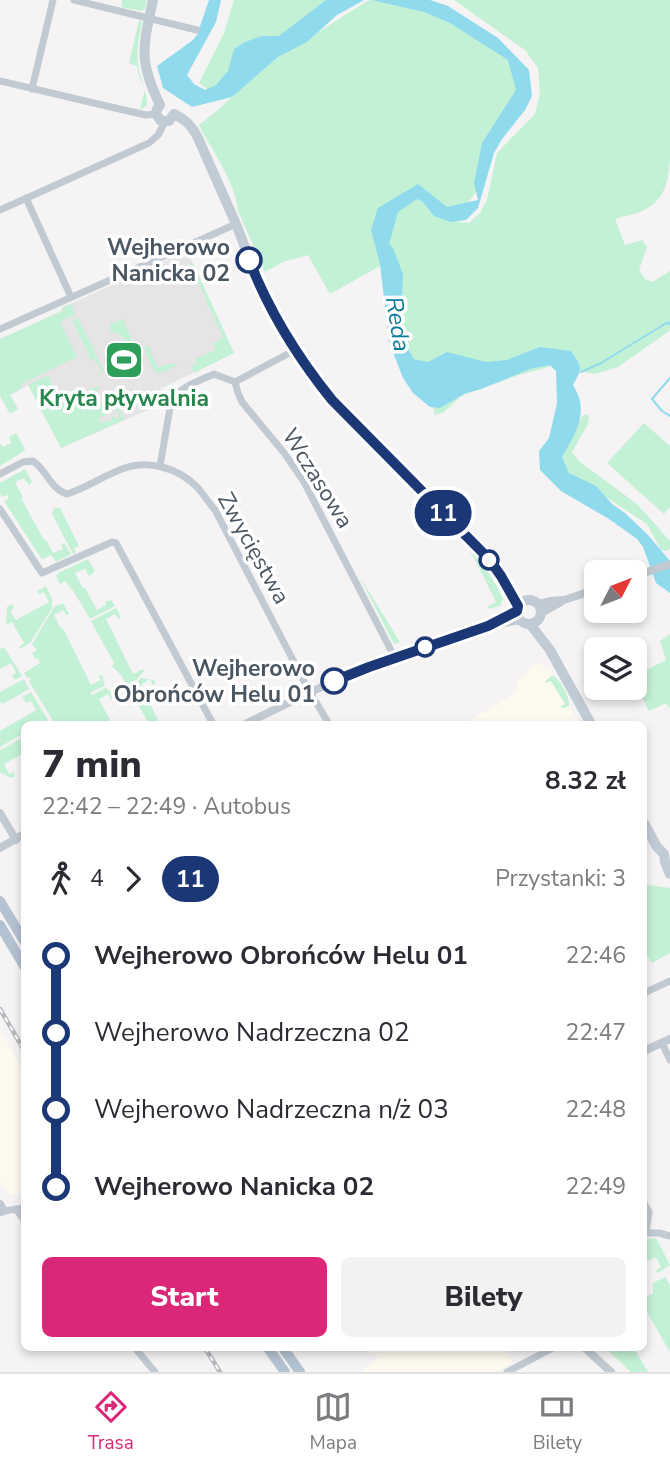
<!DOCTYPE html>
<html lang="pl">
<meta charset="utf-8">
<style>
:root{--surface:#fff;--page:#f2f2f3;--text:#2b2b33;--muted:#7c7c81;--line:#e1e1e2;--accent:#db2777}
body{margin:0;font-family:"Nunito Sans",sans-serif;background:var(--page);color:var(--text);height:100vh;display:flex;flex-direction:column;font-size:26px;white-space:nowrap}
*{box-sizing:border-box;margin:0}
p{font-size:23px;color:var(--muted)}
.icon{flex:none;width:38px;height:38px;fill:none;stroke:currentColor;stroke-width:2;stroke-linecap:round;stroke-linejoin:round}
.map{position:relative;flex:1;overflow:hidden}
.side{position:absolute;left:21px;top:721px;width:626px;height:630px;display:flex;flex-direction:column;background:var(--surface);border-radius:10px;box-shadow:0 4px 10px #0003}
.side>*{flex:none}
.badge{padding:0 14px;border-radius:23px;font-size:24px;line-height:46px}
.needle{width:46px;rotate:48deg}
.buttons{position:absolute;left:584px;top:560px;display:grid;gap:14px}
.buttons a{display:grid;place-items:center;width:63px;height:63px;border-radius:10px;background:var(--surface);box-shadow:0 4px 10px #0003;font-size:35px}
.map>.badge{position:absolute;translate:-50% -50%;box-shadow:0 0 0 4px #fff}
.legs{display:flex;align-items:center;gap:10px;height:77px;padding:0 21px;font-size:23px}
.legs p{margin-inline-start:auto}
.headline{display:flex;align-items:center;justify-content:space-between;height:119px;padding:0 21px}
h1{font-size:38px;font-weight:800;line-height:52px}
.cta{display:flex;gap:14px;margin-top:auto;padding:14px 21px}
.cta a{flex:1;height:80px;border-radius:10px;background:var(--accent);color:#fff;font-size:28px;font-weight:800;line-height:80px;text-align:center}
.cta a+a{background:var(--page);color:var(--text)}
ul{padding:0 21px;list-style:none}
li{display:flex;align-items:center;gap:24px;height:77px;font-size:26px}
li i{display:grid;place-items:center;width:10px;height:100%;margin:0 9px;background:currentColor}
li i::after{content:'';width:18px;height:18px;margin:-9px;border:5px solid;border-radius:50%;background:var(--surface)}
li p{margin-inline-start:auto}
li:first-child i{background:linear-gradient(#0000 50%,currentColor 0)}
li:last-child i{background:linear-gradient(currentColor 50%,#0000 0)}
.menu{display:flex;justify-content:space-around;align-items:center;height:98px;border-top:2px solid var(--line);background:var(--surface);font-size:19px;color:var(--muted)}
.menu a{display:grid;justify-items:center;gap:4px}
.menu .active{color:var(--accent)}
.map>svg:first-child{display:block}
.commercial{fill:#fdf9ef}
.education{fill:#e6e4e5}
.green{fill:#c3f1d5}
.water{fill:#90daee}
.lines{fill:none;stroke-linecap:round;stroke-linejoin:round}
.stream{stroke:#90daee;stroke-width:2}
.minor{stroke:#c1cad2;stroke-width:7}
.tertiary{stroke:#c1cad2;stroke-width:8}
.secondary{stroke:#c1cbd6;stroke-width:10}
.primary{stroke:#b3c2d1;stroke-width:10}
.rail-casing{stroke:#b5b8bd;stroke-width:4.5}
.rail{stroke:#fff;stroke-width:2;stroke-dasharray:5;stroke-linecap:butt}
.line-1-casing{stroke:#fff;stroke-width:16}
.line-1{stroke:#1c3775;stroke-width:10}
.stop-1-dot{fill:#fff;stroke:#1c3775;stroke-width:3.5}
.labels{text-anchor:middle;stroke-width:7;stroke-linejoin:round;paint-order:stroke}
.stop-label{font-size:23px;font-weight:bold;fill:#4a5661;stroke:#fff;text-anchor:end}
.leisure-label{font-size:23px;font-weight:bold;fill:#27864d;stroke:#fff}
.street-label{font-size:23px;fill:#4a5661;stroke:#fff}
.water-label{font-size:24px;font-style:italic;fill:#0c7c9b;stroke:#fff}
</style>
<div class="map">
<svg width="670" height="1372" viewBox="0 0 670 1372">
<rect width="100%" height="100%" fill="#f5f3f3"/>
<path class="commercial" d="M 541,662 L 545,670 L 548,668 L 579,724 L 463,724 L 515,693 L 518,678 L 527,674 L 530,667 Z
M 0,1030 L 24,1072 L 24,1193 L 9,1195 L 7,1188 L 4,1188 L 0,1182 Z
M 367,1348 L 505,1348 L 513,1363 L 496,1372 L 362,1372 L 375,1361 L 377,1357 L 376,1353 L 371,1355 Z"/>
<path class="education" d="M 187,251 L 234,353 L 160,389 L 166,402 L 61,448 L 29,385 L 10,395 L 0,339 L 62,311 L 63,307 L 77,301 Z"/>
<path class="green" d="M 122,0 L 147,0 L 145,9 L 141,11 L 121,7 Z
M 234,0 L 335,0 L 213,94 L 199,83 L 224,33 Z
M 369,0 L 383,0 L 434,9 L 509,56 L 521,102 L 486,141 L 476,192 L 463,209 L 452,212 L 407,191 L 386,204 L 377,217 L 382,265 L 330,294 L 308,255 L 283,262 L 265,272 L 238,211 C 235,181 212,151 199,125 L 218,110 L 266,65 Z
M 454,0 L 670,0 L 670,160 C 668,182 665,201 642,211 C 634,215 623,216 615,219 L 625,245 L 642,240 L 647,247 L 639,270 L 645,279 L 652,282 L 670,271 L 670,328 L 669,331 L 618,367 L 595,374 L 552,366 L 519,375 L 461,396 L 444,412 L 435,415 L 425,370 L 410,365 L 384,236 L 394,208 L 419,195 L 453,221 L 469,223 L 480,213 L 487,200 L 497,153 L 535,114 L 540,93 L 538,68 L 525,50 Z
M 139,20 L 142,23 C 139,37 136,50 138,64 C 140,79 147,90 147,105 L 142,109 L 140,109 L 145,90 L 139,76 L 137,66 L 129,63 Z
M 193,263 L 234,353 L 194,373 L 191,366 L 196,364 L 195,359 L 215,350 L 213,343 L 223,338 L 190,264 Z
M 71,304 L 76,314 L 60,322 L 77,357 L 21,384 L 22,388 L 10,395 L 18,409 L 10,414 L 0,396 L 0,339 L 62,311 L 63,307 Z
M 78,318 L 104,371 L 99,374 L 97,374 L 101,371 L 95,359 L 91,360 L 72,320 Z
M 123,319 L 132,340 L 128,342 L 118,333 L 110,332 L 110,324 Z
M 148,345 L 158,368 L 169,363 L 170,365 L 175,363 L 177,366 L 160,373 L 155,372 L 147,356 L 145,346 Z
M 48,375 L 62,403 L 98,386 L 100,389 L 96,391 L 97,396 L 106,415 L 98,418 L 100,423 L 106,420 L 107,422 L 112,420 L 112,417 L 113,416 L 115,419 L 119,416 L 110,396 L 115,394 L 121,404 L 133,398 L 119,406 L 124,420 L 61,448 L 28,385 Z
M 587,414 L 589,416 L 588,424 L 572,452 L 579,461 L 637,504 L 670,541 L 670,549 L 667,551 L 661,550 L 647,524 L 571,474 C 550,453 570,435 583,416 Z
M 644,423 L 670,446 L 670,507 L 664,514 L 607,463 Z
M 16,433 L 25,449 L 24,451 L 0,466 L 0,443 L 3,447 L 11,443 L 9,437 Z
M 25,469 L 32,482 L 29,485 L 24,478 L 15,482 L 23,497 L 21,498 L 44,540 L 46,540 L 53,553 L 63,549 L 61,544 L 64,543 L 71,554 L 56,562 L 51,555 L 43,559 L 41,558 L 4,501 L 9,498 L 7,495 L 2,497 L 0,493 L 0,483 Z
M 54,508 L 60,508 L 79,546 L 74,548 L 76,553 L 73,554 L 52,514 Z
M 472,551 C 485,565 495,582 503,599 L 500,606 L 487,609 L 487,607 L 496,602 L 473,556 L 470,552 Z
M 88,559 L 95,571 L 89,576 L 85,569 L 75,573 L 83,588 L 85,588 L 97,610 L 106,605 L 105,602 L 111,600 L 115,606 L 90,619 L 74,592 L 65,581 L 60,584 L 56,576 L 58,573 Z
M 358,574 L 400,642 L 394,644 Z
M 46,586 L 52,599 L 52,608 L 30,643 L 20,649 L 19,647 L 24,643 L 12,622 L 6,625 L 7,607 L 12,604 L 14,608 L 10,611 L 16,620 L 49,602 L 44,592 L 39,594 L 37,591 Z
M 63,603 L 69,614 L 66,615 L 63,610 L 54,615 L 61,629 L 63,628 L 91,685 L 101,680 L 99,676 L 102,675 L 105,686 L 91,692 L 92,695 L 106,688 L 117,697 L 111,700 L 108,694 L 99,699 L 111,722 L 110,724 L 55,724 L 29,681 L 31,680 L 29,677 L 27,678 L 24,673 L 40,663 L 38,658 L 35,659 L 32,653 L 37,650 L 33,645 L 31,646 L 54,607 Z
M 116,608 L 121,618 L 118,619 L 115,614 L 106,619 L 133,674 L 143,669 L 144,671 L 126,691 C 126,679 121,674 112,667 L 114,663 L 91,621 Z
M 670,634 L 670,709 L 666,703 L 649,711 L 635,683 L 635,676 L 666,660 L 660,641 Z
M 4,647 L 22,676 L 15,680 L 12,675 L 16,673 L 11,663 L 0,669 L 0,649 Z
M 552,675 C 560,679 570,697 569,706 L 564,708 L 560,707 L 565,704 L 551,681 L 546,683 L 545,682 Z
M 141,678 L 154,680 L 156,683 L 153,685 L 150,679 L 141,685 L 160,724 L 149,724 L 130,690 Z
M 24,679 L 29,689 L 3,704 L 0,702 L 0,692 Z
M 31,692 L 48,720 L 40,724 L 24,724 L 24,733 L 0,747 L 0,731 L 36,710 L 31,701 L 26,703 L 22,697 Z
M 24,737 L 24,753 L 4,764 L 9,774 L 13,772 L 15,776 L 11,778 L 0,772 L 0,750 Z
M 648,885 L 670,888 L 670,953 L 652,963 L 644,952 L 644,887 Z
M 656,1238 L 670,1265 L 658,1273 L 655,1271 L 661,1267 L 656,1257 L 644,1263 L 644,1239 Z
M 665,1277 L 670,1285 L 670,1352 L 647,1312 L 644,1313 L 644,1298 L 653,1293 L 653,1283 Z
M 605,1348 L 634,1348 L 648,1372 L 631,1372 Z"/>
<path class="water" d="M 209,0 L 221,0 L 216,22 L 187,75 L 194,84 L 205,90 L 216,85 L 228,71 L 234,49 L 243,43 L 261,36 L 279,36 L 326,0 L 364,0 L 337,15 L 307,42 L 278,57 L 232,97 L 192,107 L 163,88 L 157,66 L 193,40 L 197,35 Z
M 372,0 L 430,0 L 448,6 L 498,38 L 529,70 L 532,96 L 525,110 L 502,139 L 494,153 L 478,208 L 466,220 L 451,222 L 434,216 L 423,202 L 417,199 L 398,212 L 389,244 L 393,248 L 403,274 L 401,316 L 408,349 L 414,359 L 428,362 L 447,352 L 486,362 L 507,360 L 540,347 L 571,351 C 582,367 583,368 573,385 C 590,412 576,432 562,457 L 569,473 L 596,486 L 612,504 L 625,513 L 648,535 L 670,561 L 670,593 L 656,583 L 643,547 L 637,539 L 609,519 L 561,491 L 540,470 L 539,451 L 549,438 L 557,403 L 556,371 L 550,365 L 530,369 L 481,389 L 466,393 L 440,408 L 430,407 L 413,393 L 403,378 L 389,342 L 380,264 L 371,230 L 378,208 L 418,184 L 447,207 L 478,200 L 474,183 L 482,143 L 516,90 L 508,60 L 450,23 L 424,12 Z"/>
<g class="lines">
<path class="stream" d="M 581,372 L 601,363 L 668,322 L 670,325
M 670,378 L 652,399 L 662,411 L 670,416"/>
<path class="minor" d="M 74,0 L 197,30
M 0,81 L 115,108 L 146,115 L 156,114
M 32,89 L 53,0
M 26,198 L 71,297
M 0,210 L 149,143 L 158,135 L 165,122
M 0,329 L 236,224
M 295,350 L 235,382 L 238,393 L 242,402 L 285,454 L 304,482 L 395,658
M 160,466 L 171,402 C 180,386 199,381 214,374 L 235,382
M 0,474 L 23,462 L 33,461 C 46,469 51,490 67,494 C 86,488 103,476 122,469 C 149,459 179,468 198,488 C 204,495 209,503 215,510 L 307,687 L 329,724
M 0,509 L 42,573 L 112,542 L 116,543 L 213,724
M 644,993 L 670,981
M 662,1043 L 670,1060
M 644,1203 L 649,1212 L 646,1232
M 16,1209 L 24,1220
M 4,1211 L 24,1208
M 644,1233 L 659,1233 L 670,1236
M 135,1348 L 155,1372
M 507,1372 L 553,1348"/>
<path class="tertiary" d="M 635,576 L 670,564
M 539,604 L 551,601 L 564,600 L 597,589
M 541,613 L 561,602
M 493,622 L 517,611
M 245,724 L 334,681 L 369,667 L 488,626 L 520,620
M 0,813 L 16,840
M 0,848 L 24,834
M 644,1051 L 670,1039
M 0,1204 L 4,1211 L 0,1212
M 585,1348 L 611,1372"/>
<path class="secondary" d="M 153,0 C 143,47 138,60 160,105
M 160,105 L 157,109 L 156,114 L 161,121 L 169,121 L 174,114
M 174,114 C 186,120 192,126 198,138 L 236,224 L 259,284 L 295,350 L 311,374 L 333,400 L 394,465 L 489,559 L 501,576 L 518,606
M517 612a12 12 0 1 1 24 0a12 12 0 1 1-24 0Z
M 530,624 L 550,650 L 591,724
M 644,823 L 657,847 L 664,854 L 665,862 L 670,874"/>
<path class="primary" d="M 0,901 L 24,941
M 0,925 L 24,966
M 268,1348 L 285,1372
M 283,1348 L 300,1372"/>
<g class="rail-casing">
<path id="rail" d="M 0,1009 L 24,1050
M 205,1348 L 220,1372"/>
</g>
<use href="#rail" class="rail"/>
</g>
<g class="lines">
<g class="line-1-casing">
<path id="line-1" d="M 249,260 C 269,311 298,358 332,400 L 489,559 L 501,576 L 518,606 L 517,611 L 488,626 L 369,667 L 334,681"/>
</g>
<use href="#line-1" class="line-1"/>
</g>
<defs>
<g id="stadium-square" transform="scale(2.0125)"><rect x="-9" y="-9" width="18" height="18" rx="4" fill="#2e9e5b" stroke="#fff"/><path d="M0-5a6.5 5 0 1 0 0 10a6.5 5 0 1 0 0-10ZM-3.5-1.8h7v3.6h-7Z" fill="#fff"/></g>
</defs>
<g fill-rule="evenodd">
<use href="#stadium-square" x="124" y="360"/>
</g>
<g class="stop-1-dot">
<circle cx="249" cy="260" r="12"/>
<circle cx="489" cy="560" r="9"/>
<circle cx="425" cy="647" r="9"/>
<circle cx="334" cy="681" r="12"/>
</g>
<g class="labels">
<g class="stop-label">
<text x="230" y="255">Wejherowo<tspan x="230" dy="26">Nanicka 02</tspan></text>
<text x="315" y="676">Wejherowo<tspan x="315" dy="26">Obrońców Helu 01</tspan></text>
</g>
<g class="leisure-label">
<text x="124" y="406">Kryta pływalnia</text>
</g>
<g class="street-label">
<text transform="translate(318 478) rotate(58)" y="8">Wczasowa</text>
<text transform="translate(254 548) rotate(61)" y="8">Zwycięstwa</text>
</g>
<g class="water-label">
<text transform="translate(398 324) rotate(81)" y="8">Reda</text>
</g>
</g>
</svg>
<div class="buttons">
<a><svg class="needle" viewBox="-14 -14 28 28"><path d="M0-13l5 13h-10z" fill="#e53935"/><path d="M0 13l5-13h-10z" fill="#7c7c81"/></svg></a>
<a><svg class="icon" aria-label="layers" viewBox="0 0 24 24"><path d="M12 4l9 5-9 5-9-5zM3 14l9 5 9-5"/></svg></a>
</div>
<b class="badge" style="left:443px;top:513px;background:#1c3775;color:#fff">11</b>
<section class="side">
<div class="headline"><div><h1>7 min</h1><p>22:42 – 22:49 · Autobus</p></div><b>8.32 zł</b></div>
<div class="legs"><svg class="icon" aria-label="walk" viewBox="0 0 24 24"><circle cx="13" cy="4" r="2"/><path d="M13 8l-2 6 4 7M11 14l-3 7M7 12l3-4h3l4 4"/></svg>4<svg class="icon" aria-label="forward" viewBox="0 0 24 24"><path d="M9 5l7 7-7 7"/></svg><b class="badge" style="background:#1c3775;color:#fff">11</b><p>Przystanki: 3</p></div>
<ul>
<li><i style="color:#1c3775"></i><b>Wejherowo Obrońców Helu 01</b><p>22:46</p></li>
<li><i style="color:#1c3775"></i><span>Wejherowo Nadrzeczna 02</span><p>22:47</p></li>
<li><i style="color:#1c3775"></i><span>Wejherowo Nadrzeczna n/ż 03</span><p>22:48</p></li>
<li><i style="color:#1c3775"></i><b>Wejherowo Nanicka 02</b><p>22:49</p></li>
</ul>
<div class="cta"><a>Start</a><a>Bilety</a></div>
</section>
</div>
<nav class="menu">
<a class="active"><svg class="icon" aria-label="directions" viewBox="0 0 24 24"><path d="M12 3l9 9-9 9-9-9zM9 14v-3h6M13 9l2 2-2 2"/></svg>Trasa</a>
<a><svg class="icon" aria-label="map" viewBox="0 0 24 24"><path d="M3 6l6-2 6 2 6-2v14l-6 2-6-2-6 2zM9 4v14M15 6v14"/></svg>Mapa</a>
<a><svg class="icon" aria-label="tickets" viewBox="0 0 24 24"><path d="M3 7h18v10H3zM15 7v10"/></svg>Bilety</a>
</nav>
